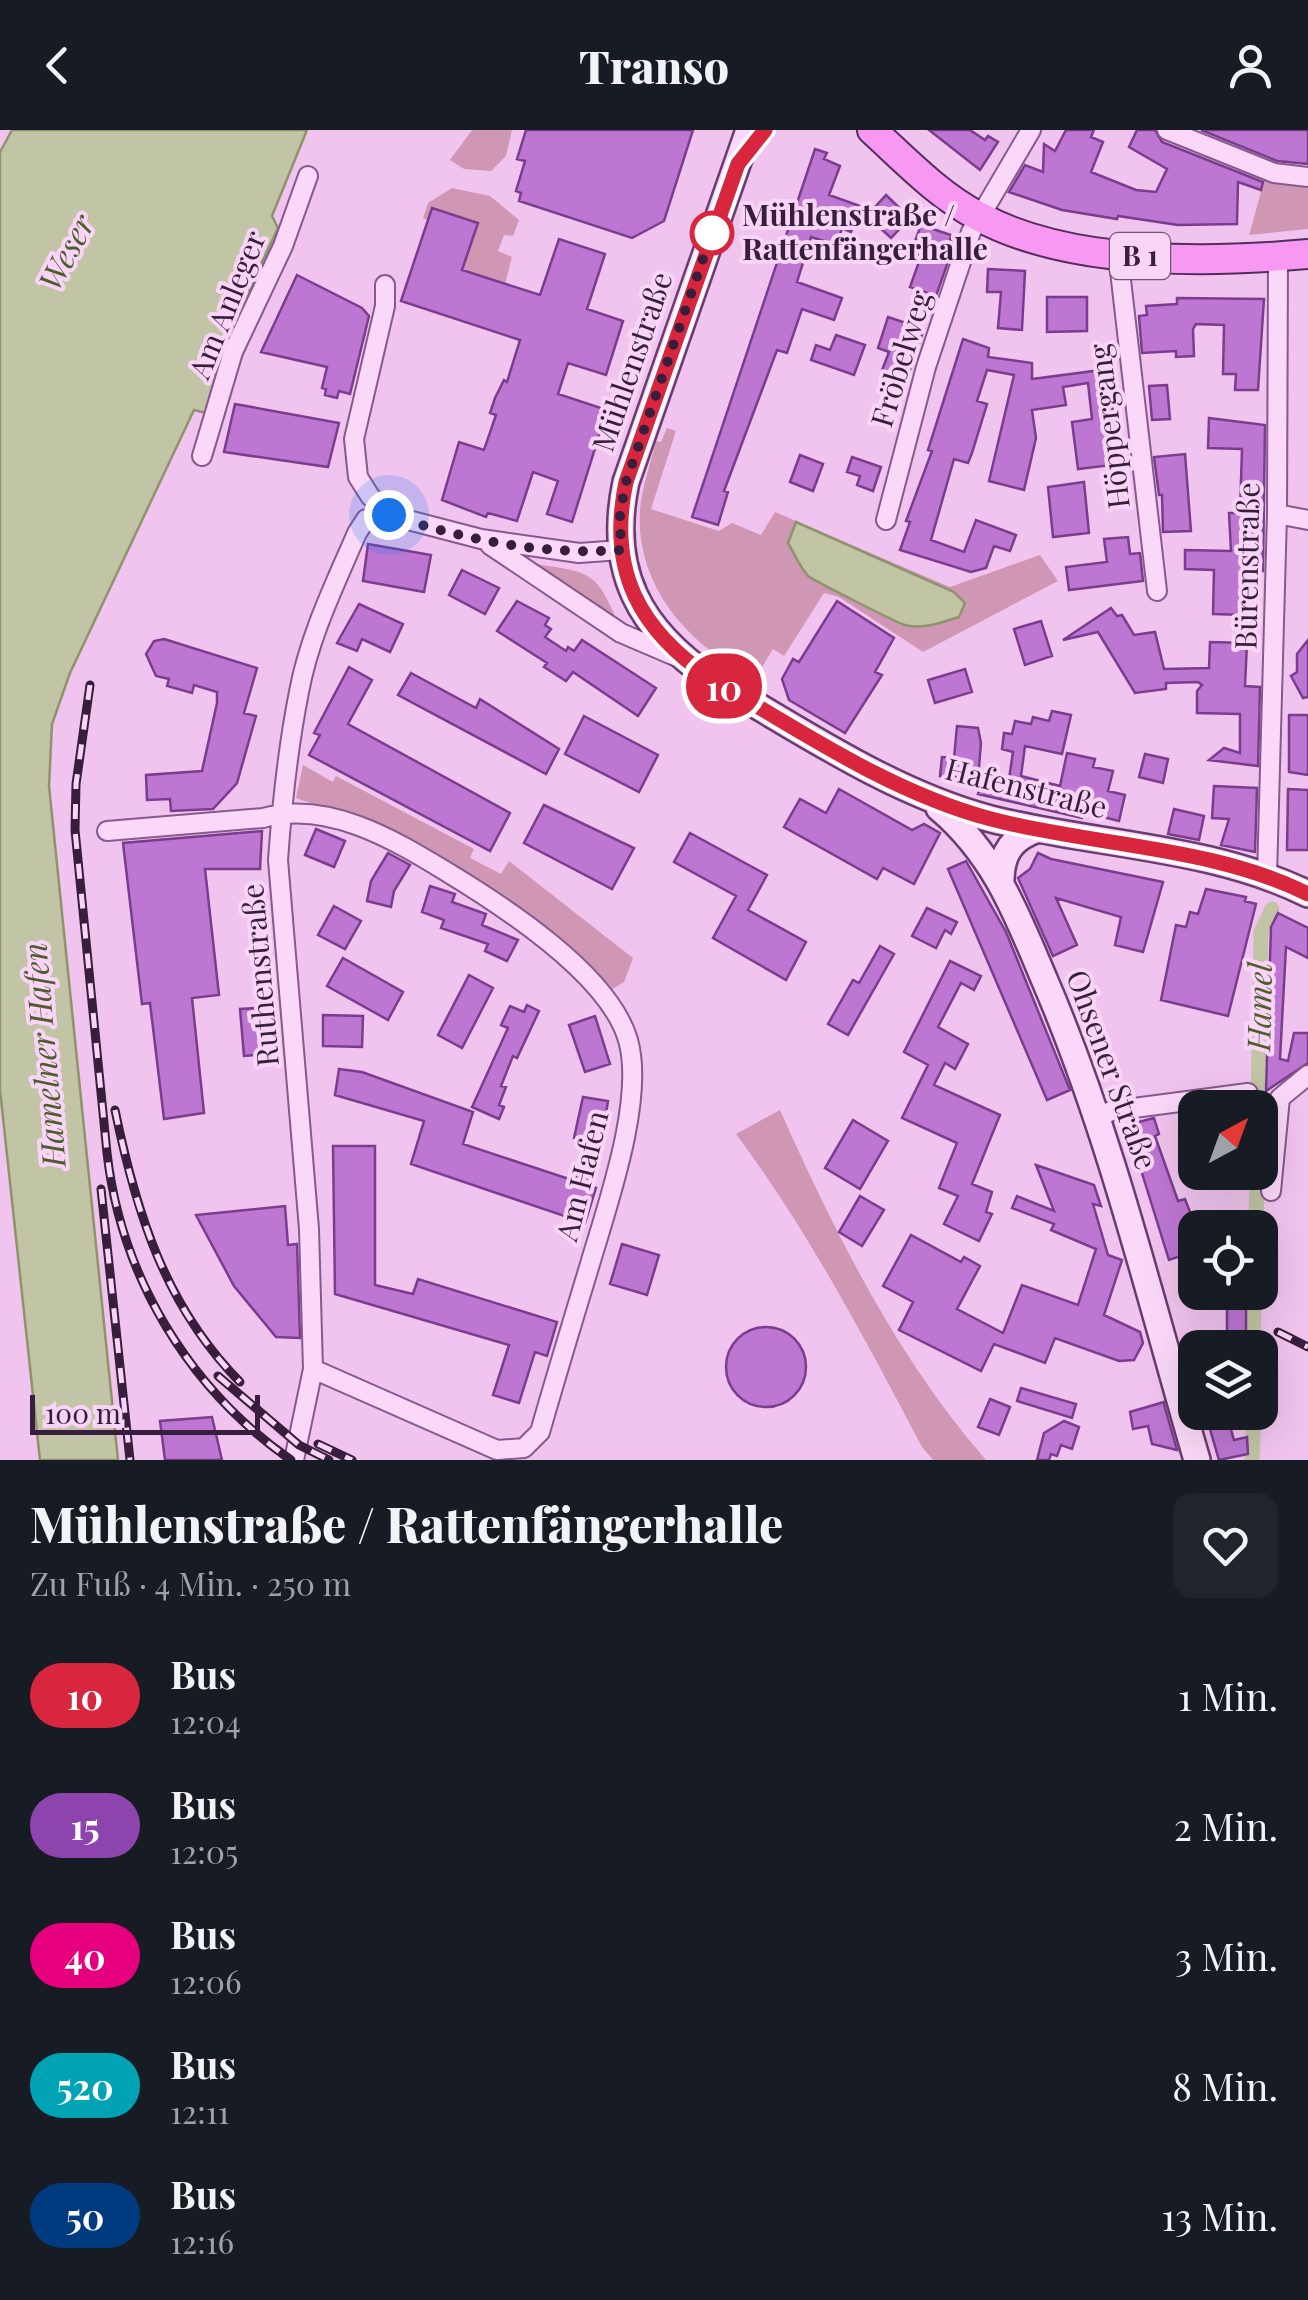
<!DOCTYPE html>
<html lang="de">
<meta charset="utf-8">
<style>
:root{--surface:#171b24;--page:#20242c;--text:#f1f3f6;--muted:#9ea1a6}
body{margin:0;font-family:"Playfair Display",serif;background:var(--page);color:var(--text);height:100vh;display:flex;flex-direction:column;font-size:38px;white-space:nowrap}
*{box-sizing:border-box;margin:0}
p{font-size:32px;color:var(--muted)}
.icon{flex:none;width:55px;height:55px;fill:none;stroke:currentColor;stroke-width:2;stroke-linecap:round;stroke-linejoin:round}
.map{position:relative;height:1330px;overflow:hidden}
.drawer{display:flex;flex-direction:column;background:var(--surface);flex:1}
.drawer>*{flex:none}
.badge{padding:0 20px;border-radius:32px;font-size:35px;line-height:65px}
.needle{width:65px;rotate:41deg}
.buttons{position:absolute;left:1178px;top:960px;display:grid;gap:20px}
.buttons a{display:grid;place-items:center;width:100px;height:100px;border-radius:20px;background:var(--surface);box-shadow:0 10px 40px #0002;font-size:50px}
.scale{position:absolute;left:30px;bottom:25px;width:230px;box-sizing:border-box;padding-left:10px;border:5px solid #371e3c;border-top:0;font-size:28px;line-height:35px;white-space:nowrap;color:#371e3c;-webkit-text-stroke:8px #f8d4f6;paint-order:stroke}
.you{position:absolute;width:50px;height:50px;margin:-25px;border:8px solid #fff;border-radius:50%;background:#1a73e8;box-shadow:0 0 0 15px #1a73e833}
.map>.badge{position:absolute;translate:-50% -50%;box-shadow:0 0 0 5px #fff}
.round{display:grid;place-items:center;flex:none;width:105px;height:105px;border-radius:20px;background:var(--page)}
.summary{display:flex;align-items:center;justify-content:space-between;height:170px;padding:0 30px}
h1{font-size:48px;font-weight:800;line-height:75px}
ul{padding:0;list-style:none}
li{display:flex;align-items:center;gap:30px;height:130px;padding:0 30px}
li div{flex:1}
li b{display:block;font-size:38px}
li em{font-style:normal}
li .badge{min-width:110px;font-weight:700;text-align:center}
header{display:flex;justify-content:space-between;align-items:center;height:130px;padding:0 30px;background:var(--surface);font-size:45px;font-weight:800}
.map>svg:first-child{display:block}
.green{fill:#d097b5}
.water{fill:#c2c4a6;stroke:#8f936c;stroke-width:2.5}
.lines{fill:none;stroke-linecap:round;stroke-linejoin:round}
.canal{stroke:#c2c4a6;stroke-width:15}
.building{fill:#bd77d2;stroke:#7a3d8e;stroke-width:2.5}
.street-casing{stroke:#87598d;stroke-width:22}
.secondary-casing{stroke:#683c6f;stroke-width:30}
.primary-casing{stroke:#532d5b;stroke-width:32}
.street{stroke:#fbd8f9;stroke-width:18}
.secondary{stroke:#fbd8f9;stroke-width:25}
.primary{stroke:#f799f3;stroke-width:28}
.rail-casing{stroke:#371e3c;stroke-width:9}
.rail{stroke:#f8d4f6;stroke-width:5;stroke-dasharray:15;stroke-linecap:butt}
.line-casing{stroke:#fff;stroke-width:22}
.line{stroke:#d7263d;stroke-width:15}
.walk{stroke:#371e3c;stroke-width:10;stroke-dasharray:0 18}
.stop-dot{fill:#fff;stroke:#d7263d;stroke-width:5}
.labels{text-anchor:middle;stroke-width:8;stroke-linejoin:round;paint-order:stroke}
.shield{fill:#f8d4f6;stroke:#715574;stroke-width:2.5}
.shield-label{font-size:28px;font-weight:bold;fill:#371e3c}
.stop-label{font-size:30px;font-weight:bold;fill:#371e3c;stroke:#f8d4f6;text-anchor:start}
.street-label{font-size:30px;fill:#371e3c;stroke:#f8d4f6}
.water-label{font-size:32px;font-style:italic;fill:#4f5d2c;stroke:#f8d4f6}
</style>
<header><svg class="icon" aria-label="back" viewBox="0 0 24 24"><path d="M15 5l-7 7 7 7"/></svg>Transo<svg class="icon" aria-label="person" viewBox="0 0 24 24"><circle cx="12" cy="8" r="4"/><path d="M4 21q1-7 8-7t8 7"/></svg></header>
<div class="map">
<svg width="1308" height="1330" viewBox="0 0 1308 1330">
<rect width="100%" height="100%" fill="#f1c4ef"/>
<path class="green" d="M 472,0 L 512,0 L 506,26 L 491,41 L 464,39 L 450,30 Z
M 1266,44 L 1308,50 L 1308,99 L 1249,105 Z
M 452,58 L 490,66 L 519,90 L 513,106 L 504,105 L 498,121 L 512,127 L 505,154 L 483,147 L 477,163 L 457,156 L 478,93 L 432,78 L 428,90 L 423,88 L 428,73 Z
M 667,298 L 676,301 L 651,379 L 719,401 L 732,393 L 761,405 L 775,382 L 950,457 L 1040,425 L 1058,451 L 923,522 L 839,467 L 824,463 L 784,526 L 773,519 L 755,549 C 691,517 635,458 640,379 C 642,357 651,333 656,311 L 661,312 Z
M 530,433 C 589,443 595,437 619,495 Z
M 303,635 L 333,652 L 336,646 L 474,719 L 470,728 L 501,744 L 509,731 L 633,828 L 624,852 L 611,860 L 607,857 C 556,813 507,765 447,732 C 399,705 348,687 296,668 Z
M 780,980 C 835,1103 897,1228 986,1330 L 933,1330 L 922,1317 C 865,1209 809,1102 736,1004 Z"/>
<path class="water" d="M 12,0 L 307,0 L 272,86 L 278,98 L 223,216 L 206,283 L 194,280 L 70,543 L 52,594 L 49,656 L 118,1330 L 40,1330 L 0,960 L 0,22 Z
M 796,392 L 954,462 L 965,473 L 959,487 C 942,492 923,500 905,495 C 897,493 813,450 808,446 C 800,437 794,423 788,413 Z"/>
<g class="lines">
<path class="canal" d="M 1258,978 L 1261,802 L 1272,779
M 1256,1098 L 1257,1042
M 1253,1218 L 1254,1162
M 1252,1330 L 1254,1282"/>
</g>
<path class="building" d="M 526,0 L 693,0 L 664,91 L 632,108 L 519,71 L 521,63 L 516,61 L 525,31 L 517,29 Z
M 929,0 L 970,0 L 985,10 L 988,6 L 998,12 L 980,40 Z
M 1066,0 L 1094,0 L 1091,7 L 1103,12 L 1091,42 L 1136,60 L 1156,62 L 1167,39 L 1129,17 L 1137,0 L 1155,0 L 1162,12 L 1263,52 L 1261,60 L 1238,52 L 1237,94 L 1178,95 L 1118,86 L 1117,89 L 1062,80 L 1009,62 L 1025,35 L 1043,42 L 1044,14 L 1055,21 Z
M 1201,0 L 1308,0 L 1308,34 L 1277,31 Z
M 815,19 L 827,23 L 824,29 L 840,36 L 829,65 L 860,76 L 851,102 L 842,98 L 837,115 L 811,107 L 797,152 L 842,168 L 834,190 L 802,179 L 787,223 L 777,220 L 724,361 L 728,362 L 718,395 L 692,387 Z
M 886,65 L 910,88 L 891,108 L 867,86 Z
M 432,78 L 478,93 L 462,140 L 540,165 L 559,109 L 605,124 L 587,179 L 623,191 L 606,245 L 568,233 L 558,264 L 607,280 L 572,392 L 547,384 L 558,351 L 533,342 L 517,391 L 488,383 L 486,387 L 442,370 L 459,312 L 484,320 L 496,285 L 490,283 L 495,268 L 504,250 L 507,252 L 520,210 L 401,171 Z
M 921,95 L 951,105 L 950,110 L 955,112 L 936,166 L 910,157 L 921,126 L 911,122 Z
M 988,139 L 1025,141 L 1022,200 L 998,198 L 1001,162 L 987,162 Z
M 297,145 L 362,178 L 369,186 L 350,264 L 339,261 L 337,268 L 325,265 L 326,259 L 322,258 L 327,237 L 261,222 Z
M 1047,167 L 1087,167 L 1087,201 L 1047,202 Z
M 1177,168 L 1264,169 L 1258,260 L 1235,260 L 1236,244 L 1223,244 L 1224,195 L 1196,194 L 1193,199 L 1194,226 L 1176,227 L 1176,221 L 1142,223 L 1139,186 L 1147,185 L 1146,176 L 1177,174 Z
M 888,187 L 924,199 L 906,251 L 881,243 L 889,222 L 878,218 Z
M 836,205 L 865,215 L 854,245 L 811,230 L 816,215 L 830,220 Z
M 963,209 L 989,218 L 988,227 L 1032,233 L 1032,249 L 1109,239 L 1116,309 L 1108,310 L 1112,335 L 1078,339 L 1072,292 L 1092,289 L 1088,253 L 1063,257 L 1066,275 L 1032,280 L 1036,308 L 1024,360 L 989,351 L 1014,245 L 987,240 L 977,271 L 987,274 L 972,323 L 968,333 L 954,329 L 931,410 L 964,422 L 976,390 L 1016,405 L 1010,421 L 994,416 L 986,438 L 971,442 L 900,420 L 910,392 L 906,391 L 932,321 L 928,320 Z
M 1167,255 L 1170,289 L 1152,290 L 1149,256 Z
M 235,274 L 339,293 L 328,337 L 224,322 Z
M 1209,288 L 1265,295 L 1263,441 L 1251,441 L 1250,453 L 1245,453 L 1245,485 L 1213,484 L 1214,440 L 1185,439 L 1185,420 L 1231,421 L 1229,383 L 1240,383 L 1242,319 L 1208,318 Z
M 1185,324 L 1191,401 L 1163,402 L 1162,365 L 1159,365 L 1154,327 Z
M 800,325 L 823,334 L 813,361 L 790,352 Z
M 852,327 L 881,337 L 873,361 L 857,355 L 860,346 L 847,342 Z
M 1084,352 L 1089,403 L 1053,407 L 1048,357 Z
M 1128,407 L 1130,424 L 1140,423 L 1143,451 L 1069,460 L 1066,437 L 1107,432 L 1104,409 Z
M 368,414 L 431,425 L 424,462 L 363,451 Z
M 462,440 L 499,458 L 485,484 L 449,465 Z
M 517,471 L 549,488 L 545,495 L 551,499 L 545,507 L 566,521 L 568,517 L 574,521 L 582,510 L 656,558 L 638,586 L 573,542 L 566,551 L 544,537 L 547,533 L 497,501 Z
M 837,471 L 894,508 L 875,542 L 882,545 L 845,603 L 789,570 L 782,549 L 793,529 L 799,532 Z
M 359,474 L 403,494 L 390,522 L 362,509 L 357,521 L 337,513 Z
M 1111,478 L 1117,486 L 1122,485 L 1134,505 L 1155,502 L 1164,539 L 1209,538 L 1210,512 L 1247,513 L 1245,556 L 1260,557 L 1258,636 L 1209,630 L 1224,618 L 1240,623 L 1240,584 L 1197,583 L 1197,561 L 1202,555 L 1198,552 L 1166,553 L 1166,559 L 1135,563 L 1098,502 L 1063,510 Z
M 1041,491 L 1052,526 L 1025,535 L 1014,499 Z
M 164,509 L 257,538 L 244,583 L 256,586 L 237,653 L 213,679 L 171,681 L 170,669 L 147,670 L 146,645 L 202,641 L 217,573 L 217,562 L 194,555 L 192,563 L 167,556 L 169,549 L 156,546 L 146,524 L 154,511 Z
M 1308,510 L 1308,567 L 1303,568 L 1291,546 L 1297,542 L 1297,524 Z
M 349,537 L 372,550 L 348,594 L 510,683 L 490,721 L 309,625 L 320,605 L 314,603 Z
M 965,539 L 972,562 L 935,573 L 928,550 Z
M 411,543 L 476,578 L 480,569 L 559,619 L 546,644 L 398,565 Z
M 1052,581 L 1071,585 L 1062,624 L 1025,616 L 1021,646 L 1060,656 L 1067,623 L 1095,629 L 1093,637 L 1113,641 L 1108,661 L 1125,665 L 1119,691 L 1083,682 L 1082,688 L 978,664 L 984,642 L 1009,649 L 1013,622 L 1002,619 L 1004,603 L 1012,604 L 1015,591 L 1031,594 L 1033,587 L 1049,591 Z
M 1289,585 L 1308,585 L 1308,645 L 1289,642 Z
M 584,586 L 658,625 L 639,662 L 565,624 Z
M 957,596 L 978,598 L 981,613 L 978,649 L 940,646 L 942,627 L 954,628 Z
M 1145,624 L 1168,629 L 1163,653 L 1139,647 Z
M 1214,656 L 1257,658 L 1255,722 L 1221,715 L 1229,689 L 1212,688 Z
M 839,659 L 912,700 L 924,694 L 940,703 L 914,754 L 883,738 L 877,749 L 784,697 L 800,669 L 826,683 Z
M 1288,659 L 1308,660 L 1308,720 L 1287,720 Z
M 544,675 L 634,718 L 612,759 L 524,713 Z
M 1174,679 L 1204,686 L 1199,710 L 1168,704 Z
M 316,699 L 345,711 L 334,737 L 305,725 Z
M 262,701 L 260,739 L 205,739 L 219,865 L 192,868 L 204,983 L 164,989 L 150,873 L 142,874 L 123,713 Z
M 690,703 L 767,745 L 748,780 L 806,812 L 786,850 L 713,808 L 736,766 L 674,732 Z
M 388,723 L 410,735 L 394,761 L 391,777 L 367,771 L 371,751 Z
M 1038,723 L 1051,729 L 1163,752 L 1143,822 L 1115,815 L 1121,787 L 1056,768 L 1077,815 L 1053,826 L 1018,748 L 1030,739 Z
M 966,731 L 1006,802 L 1070,960 L 1047,970 L 948,739 Z
M 430,756 L 455,764 L 452,772 L 486,784 L 482,795 L 518,810 L 507,831 L 485,821 L 488,814 L 441,798 L 444,790 L 422,782 Z
M 1206,759 L 1246,767 L 1245,771 L 1256,774 L 1228,886 L 1161,870 L 1176,795 L 1186,797 L 1190,782 L 1198,784 Z
M 334,776 L 361,791 L 345,819 L 318,805 Z
M 927,778 L 957,792 L 951,804 L 945,800 L 936,818 L 912,806 Z
M 1278,783 L 1308,798 L 1308,828 L 1286,817 L 1280,929 L 1288,931 L 1294,903 L 1308,903 L 1308,933 L 1266,961 L 1271,797 Z
M 880,816 L 894,824 L 848,905 L 828,894 L 853,850 L 859,853 Z
M 343,828 L 403,862 L 388,890 L 327,856 Z
M 950,831 L 981,846 L 974,860 L 961,853 L 938,897 L 968,914 L 955,939 L 945,933 L 934,955 L 1000,985 L 972,1054 L 992,1062 L 986,1082 L 992,1084 L 979,1111 L 944,1094 L 958,1066 L 939,1058 L 957,1013 L 902,988 L 928,935 L 904,922 Z
M 469,845 L 493,858 L 462,918 L 438,905 Z
M 527,875 L 539,881 L 517,928 L 513,926 L 501,956 L 506,957 L 499,975 L 504,977 L 499,989 L 472,977 L 508,898 L 501,895 L 510,876 L 524,882 Z
M 269,877 L 273,915 L 269,924 L 244,926 L 240,879 Z
M 323,885 L 363,886 L 362,917 L 323,916 Z
M 595,886 L 610,934 L 585,942 L 569,895 Z
M 339,939 L 362,942 L 473,982 L 463,1014 L 575,1051 L 589,1011 L 574,1008 L 583,967 L 608,971 L 600,1020 L 588,1056 L 596,1058 L 585,1093 L 411,1034 L 424,991 L 335,965 Z
M 1154,988 L 1159,1004 L 1155,1006 L 1178,1071 L 1185,1069 L 1195,1095 L 1195,1121 L 1169,1130 L 1127,995 Z
M 853,990 L 888,1011 L 860,1059 L 825,1038 Z
M 333,1016 L 375,1016 L 375,1155 L 413,1164 L 418,1149 L 557,1192 L 547,1226 L 535,1222 L 519,1273 L 493,1265 L 509,1215 L 335,1164 Z
M 1036,1035 L 1094,1055 L 1101,1076 L 1093,1074 L 1108,1125 L 1122,1130 L 1104,1185 L 1140,1202 L 1143,1213 L 1134,1230 L 1119,1231 L 1055,1208 L 1045,1233 L 994,1214 L 981,1241 L 899,1200 L 913,1172 L 883,1156 L 911,1105 L 961,1132 L 964,1127 L 980,1136 L 957,1179 L 1003,1203 L 1022,1155 L 1078,1175 L 1096,1119 L 1051,1100 L 1054,1094 L 1012,1078 L 1017,1066 L 1054,1081 Z
M 860,1066 L 884,1080 L 862,1116 L 839,1102 Z
M 285,1076 L 288,1115 L 297,1114 L 300,1208 L 276,1207 L 234,1156 L 196,1085 Z
M 622,1114 L 659,1125 L 647,1165 L 610,1154 Z
M 1227,1174 L 1246,1175 L 1246,1218 L 1227,1218 Z
M726 1237a40 40 0 1 1 80 0a40 40 0 1 1-80 0Z
M 1021,1258 L 1076,1274 L 1072,1288 L 1017,1271 Z
M 990,1269 L 1010,1277 L 999,1305 L 978,1297 Z
M 1164,1272 L 1164,1274 L 1177,1320 L 1152,1314 L 1148,1296 L 1133,1299 L 1130,1282 Z
M 1205,1282 L 1226,1282 L 1234,1310 L 1247,1307 L 1248,1324 L 1219,1330 Z
M 212,1287 L 222,1330 L 165,1330 L 160,1291 Z
M 1064,1291 L 1079,1297 L 1072,1319 L 1061,1315 L 1057,1326 L 1051,1324 L 1049,1330 L 1037,1330 L 1044,1303 Z"/>
<g class="lines">
<g class="street-casing">
<path id="street" d="M 1167,0 L 1274,43 L 1308,47
M 1118,124 L 1157,461
M 385,155 L 385,176 L 354,309 L 358,347 L 370,366 L 389,385 L 481,409 L 579,423 L 621,420
M 202,326 L 233,222 L 283,116 L 308,46
M 1277,384 L 1308,390
M 886,390 L 926,237 L 971,102 L 1031,0
M 490,415 L 621,503 L 677,527
M 107,701 L 263,688 C 327,670 393,709 447,742 C 503,776 609,844 628,910 C 645,969 607,1076 590,1134 C 573,1190 556,1246 540,1302 L 524,1318 L 497,1320 L 313,1239
M 1267,746 L 1277,384 L 1278,127
M 1098,988 L 1111,981 L 1248,963
M 1271,1061 L 1280,968 L 1308,945
M 294,1330 L 313,1239 L 309,1099 L 278,730 C 282,674 288,617 299,562 C 309,507 335,454 357,403 L 366,389 L 389,385"/>
</g>
<g class="secondary-casing">
<path id="secondary" d="M 749,0 L 626,352 C 607,441 640,500 712,549 C 800,600 892,663 991,689 C 1094,715 1211,716 1308,764
M 939,678 C 995,725 1017,785 1045,851 C 1111,1005 1150,1169 1197,1330
M 1001,749 C 1002,722 1012,708 1038,699"/>
</g>
<g class="primary-casing">
<path id="primary" d="M 872,0 C 905,30 938,65 978,86 C 1069,136 1208,133 1308,124"/>
</g>
<use href="#street" class="street"/>
<use href="#secondary" class="secondary"/>
<use href="#primary" class="primary"/>
<g class="rail-casing">
<path id="rail" d="M 90,555 L 76,654 L 75,700 L 107,1023 C 121,1147 189,1259 291,1330
M 115,980 C 136,1082 165,1176 240,1252
M 101,1059 L 130,1330
M 1278,1202 L 1308,1217
M 218,1246 L 299,1315 L 329,1330
M 318,1314 L 352,1330"/>
</g>
<use href="#rail" class="rail"/>
</g>
<g class="lines">
<g class="line-casing">
<path id="line" d="M 765,0 L 738,34 L 626,352 C 607,441 640,501 712,549 C 800,601 892,663 991,689 C 1094,716 1212,716 1308,764"/>
</g>
<use href="#line" class="line"/>
<path class="walk" d="M 389,385 C 463,409 543,426 621,420 L 620,383 L 626,352 L 712,103"/>
</g>
<circle class="stop-dot" cx="712" cy="103" r="20"/>
<g class="labels">
<rect class="shield" x="1110" y="103" width="60" height="46" rx="8"/>
<g class="shield-label">
<text x="1140" y="136">B 1</text>
</g>
<g class="stop-label">
<text x="742" y="96">Mühlenstraße /<tspan x="742" dy="34">Rattenfängerhalle</tspan></text>
</g>
<g class="street-label">
<text transform="translate(228 175) rotate(-68)" y="10">Am Anleger</text>
<text transform="translate(902 229) rotate(-73)" y="10">Fröbelweg</text>
<text transform="translate(633 232) rotate(-71)" y="10">Mühlenstraße</text>
<text transform="translate(1110 296) rotate(-97)" y="10">Höppergang</text>
<text transform="translate(1248 436) rotate(-89)" y="10">Bürenstraße</text>
<text transform="translate(1026 659) rotate(14)" y="10">Hafenstraße</text>
<text transform="translate(261 845) rotate(-95)" y="10">Ruthenstraße</text>
<text transform="translate(1111 940) rotate(70)" y="10">Ohsener Straße</text>
<text transform="translate(583 1046) rotate(-76)" y="10">Am Hafen</text>
</g>
<g class="water-label">
<text transform="translate(67 123) rotate(-62)" y="11">Weser</text>
<text transform="translate(1260 877) rotate(-89)" y="11">Hamel</text>
<text transform="translate(45 925) rotate(-95)" y="11">Hamelner Hafen</text>
</g>
</g>
</svg>
<div class="buttons">
<a><svg class="needle" viewBox="-14 -14 28 28"><path d="M0-13l5 13h-10z" fill="#e53935"/><path d="M0 13l5-13h-10z" fill="#9ea1a6"/></svg></a>
<a><svg class="icon" aria-label="locate" viewBox="0 0 24 24"><circle cx="12" cy="12" r="6"/><path d="M12 2v4M12 18v4M2 12h4M18 12h4"/></svg></a>
<a><svg class="icon" aria-label="layers" viewBox="0 0 24 24"><path d="M12 4l9 5-9 5-9-5zM3 14l9 5 9-5"/></svg></a>
</div>
<div class="scale">100 m</div>
<div class="you" style="left:389px;top:385px"></div>
<b class="badge" style="left:724px;top:556px;background:#d7263d;color:#fff">10</b>
</div>
<section class="drawer">
<div class="summary"><div><h1>Mühlenstraße / Rattenfängerhalle</h1><p>Zu Fuß · 4 Min. · 250 m</p></div><a class="round"><svg class="icon" aria-label="heart" viewBox="0 0 24 24"><path d="M12 20l-8-8c-3-5 5-10 8-4 3-6 11-1 8 4z"/></svg></a></div>
<ul>
<li><span class="badge" style="background:#d7263d;color:#fff">10</span><div><b>Bus</b><p>12:04</p></div><em>1 Min.</em></li>
<li><span class="badge" style="background:#8e44ad;color:#fff">15</span><div><b>Bus</b><p>12:05</p></div><em>2 Min.</em></li>
<li><span class="badge" style="background:#e6007e;color:#fff">40</span><div><b>Bus</b><p>12:06</p></div><em>3 Min.</em></li>
<li><span class="badge" style="background:#00a3b4;color:#fff">520</span><div><b>Bus</b><p>12:11</p></div><em>8 Min.</em></li>
<li><span class="badge" style="background:#003b80;color:#fff">50</span><div><b>Bus</b><p>12:16</p></div><em>13 Min.</em></li>
</ul>
</section>
